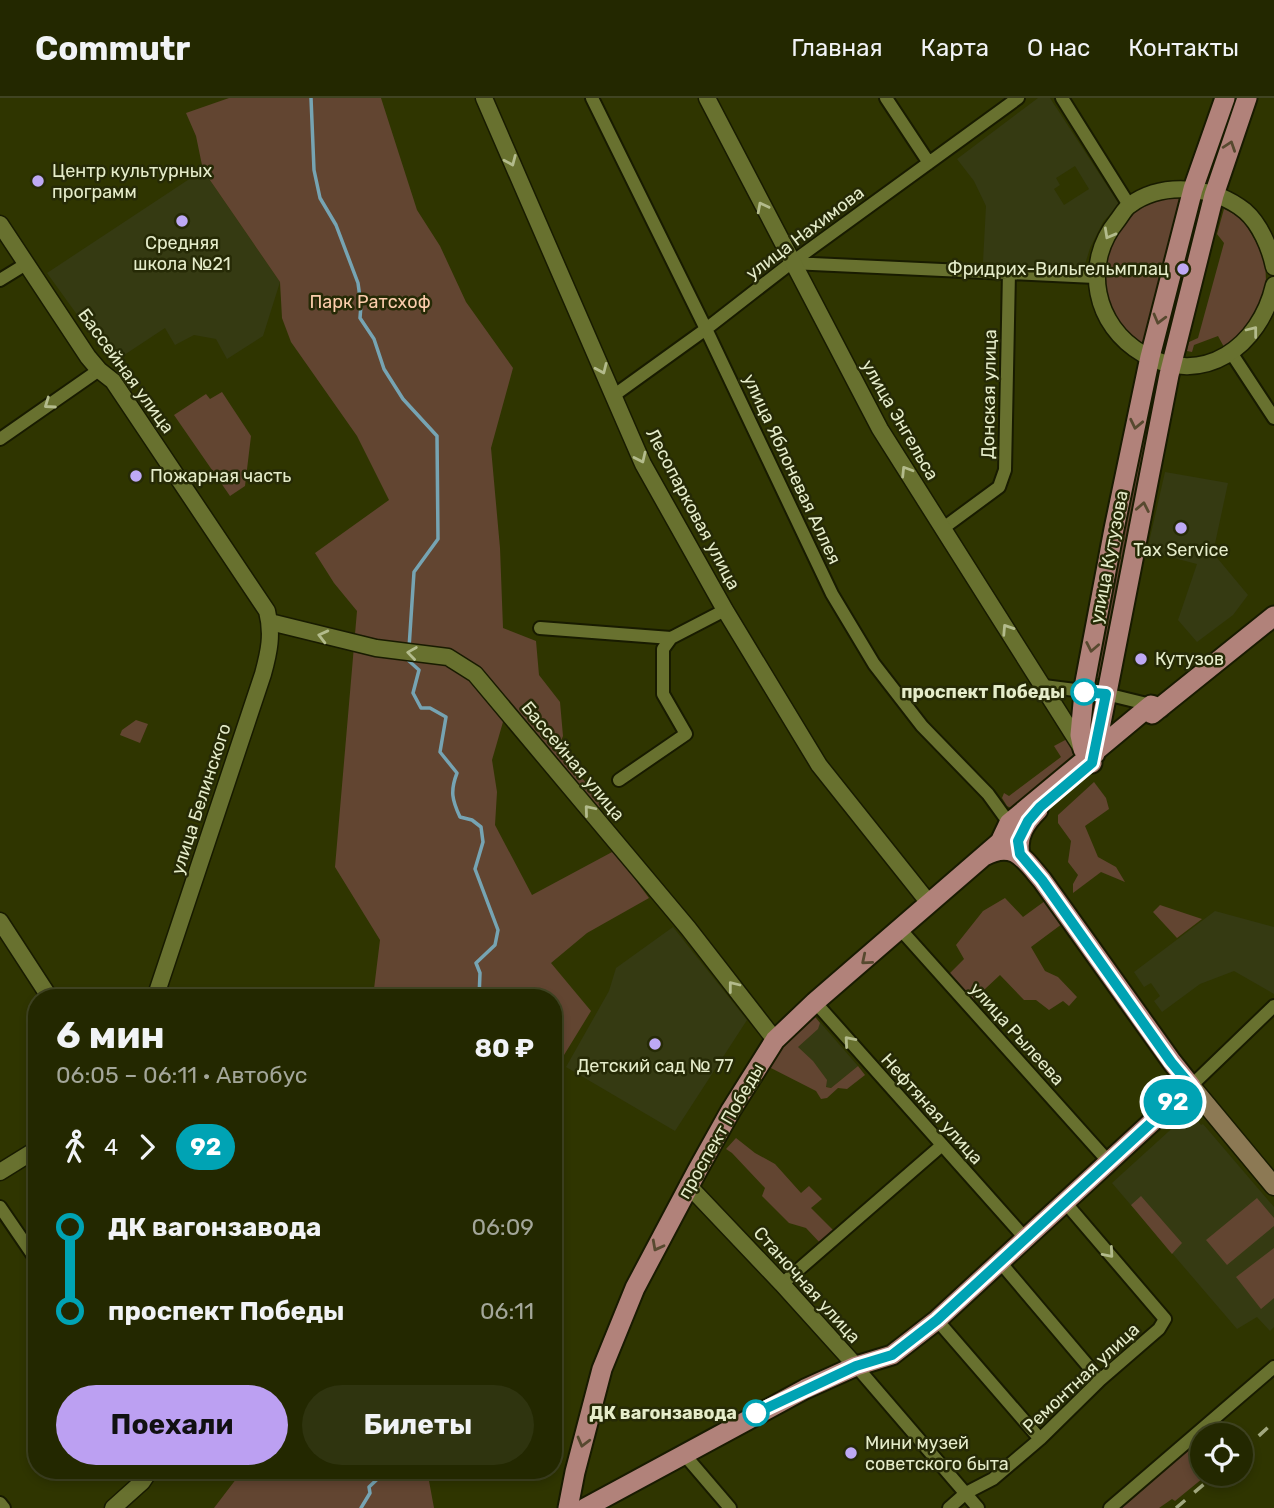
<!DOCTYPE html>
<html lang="ru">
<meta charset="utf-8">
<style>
:root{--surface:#232800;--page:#2f340f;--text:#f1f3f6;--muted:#a3a699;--line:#404422;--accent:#bca0f2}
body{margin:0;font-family:Rubik,sans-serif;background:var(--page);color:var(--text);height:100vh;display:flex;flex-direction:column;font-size:26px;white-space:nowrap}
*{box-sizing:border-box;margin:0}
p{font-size:23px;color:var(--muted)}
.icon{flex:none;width:38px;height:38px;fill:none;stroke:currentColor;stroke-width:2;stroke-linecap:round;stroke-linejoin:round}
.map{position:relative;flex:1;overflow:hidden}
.details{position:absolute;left:28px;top:891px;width:534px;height:490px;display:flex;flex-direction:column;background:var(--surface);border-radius:28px;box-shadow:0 4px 10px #0003,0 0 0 2px var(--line)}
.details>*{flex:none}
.badge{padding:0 14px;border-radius:23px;font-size:24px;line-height:46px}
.buttons{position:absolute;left:1190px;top:1325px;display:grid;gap:14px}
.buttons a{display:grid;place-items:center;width:63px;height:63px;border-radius:50%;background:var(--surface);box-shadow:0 4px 10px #0003,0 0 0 2px var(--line);font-size:35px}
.map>.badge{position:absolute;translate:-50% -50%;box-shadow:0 0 0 4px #fff}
.legs{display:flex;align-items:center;gap:10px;height:77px;padding:0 28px;font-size:23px}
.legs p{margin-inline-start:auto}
.headline{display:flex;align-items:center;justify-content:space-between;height:119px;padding:0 28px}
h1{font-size:38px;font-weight:700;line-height:52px}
.primary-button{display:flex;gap:14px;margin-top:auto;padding:14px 28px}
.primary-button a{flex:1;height:80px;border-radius:42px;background:var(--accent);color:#111;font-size:28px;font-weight:700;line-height:80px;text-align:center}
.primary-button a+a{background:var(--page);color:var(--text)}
ul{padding:0 28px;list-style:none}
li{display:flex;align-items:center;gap:24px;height:84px;font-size:26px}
li i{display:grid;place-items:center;width:10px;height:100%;margin:0 9px;background:currentColor}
li i::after{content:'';width:18px;height:18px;margin:-9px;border:5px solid;border-radius:50%;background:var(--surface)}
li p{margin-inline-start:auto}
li:first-child i{background:linear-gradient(#0000 50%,currentColor 0)}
li:last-child i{background:linear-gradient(currentColor 50%,#0000 0)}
header{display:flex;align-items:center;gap:42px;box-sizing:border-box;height:98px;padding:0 35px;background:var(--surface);border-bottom:2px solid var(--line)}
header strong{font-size:33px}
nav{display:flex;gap:38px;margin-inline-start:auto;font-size:24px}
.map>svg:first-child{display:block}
.built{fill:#353a12;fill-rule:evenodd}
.green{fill:#624531}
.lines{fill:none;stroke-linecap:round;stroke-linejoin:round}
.stream{stroke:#76a4b3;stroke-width:3.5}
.minor-casing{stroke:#181b00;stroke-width:16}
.tertiary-casing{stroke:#181b00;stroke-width:19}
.secondary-casing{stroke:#181b00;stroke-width:21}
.primary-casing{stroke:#181b00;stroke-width:23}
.minor{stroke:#68712f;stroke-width:12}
.tertiary{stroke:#68712f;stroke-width:16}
.secondary{stroke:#8c7954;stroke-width:18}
.primary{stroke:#b1827a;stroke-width:19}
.rail{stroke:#a1a77e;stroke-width:3.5;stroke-dasharray:12 12;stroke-linecap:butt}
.oneway{stroke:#57492f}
.oneway2{stroke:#b3bb8c}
.line-1-casing{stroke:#fff;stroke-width:16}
.line-1{stroke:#00a3b4;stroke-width:10}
.poi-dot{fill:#bea9f5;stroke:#262a06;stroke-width:2.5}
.stop-1-dot{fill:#fff;stroke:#00a3b4;stroke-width:3.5}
.labels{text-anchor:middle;stroke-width:5;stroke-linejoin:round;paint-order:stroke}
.poi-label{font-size:18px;fill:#e5ecca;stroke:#262a06;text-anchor:start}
.street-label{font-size:18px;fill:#e5ecca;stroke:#262a06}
.park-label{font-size:18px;fill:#fccdac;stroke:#262a06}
.stop-label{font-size:18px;font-weight:bold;fill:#e5ecca;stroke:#262a06;text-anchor:end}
</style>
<header>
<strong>Commutr</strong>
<nav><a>Главная</a><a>Карта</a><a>О нас</a><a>Контакты</a></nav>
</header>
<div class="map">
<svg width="1274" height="1410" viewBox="0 0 1274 1410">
<rect width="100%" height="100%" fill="#2f3500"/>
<path class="built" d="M 1038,0 L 1050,0 L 1119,106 L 1103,124 L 1090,150 L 1083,173 L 983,164 L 986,108 L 974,83 L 957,61 ZM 1075,68 L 1089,91 L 1064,107 L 1054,91 L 1060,87 L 1056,80 Z
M 203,72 L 280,184 L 263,238 L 227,261 L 216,241 L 194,237 L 175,247 L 165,230 L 112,265 L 47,175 Z
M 1165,374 L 1228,385 L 1213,455 L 1248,497 L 1233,517 L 1197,544 L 1178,522 L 1197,466 L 1147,453 Z
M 1215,813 L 1274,829 L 1274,896 L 1234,873 L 1200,886 L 1162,914 L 1154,903 L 1160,898 L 1151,885 L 1144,889 L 1134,874 Z
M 673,829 L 747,922 L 675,1033 L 566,969 L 609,893 L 616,870 Z
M 811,914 L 858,968 L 831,990 L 777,973 Z
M 1190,1014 L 1201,1027 L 1203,1026 L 1274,1109 L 1274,1229 L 1270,1233 L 1257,1219 L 1237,1231 L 1112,1085 Z"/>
<path class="green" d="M 229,0 L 381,0 L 417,112 L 440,148 L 466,204 L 513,270 L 491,350 L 500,450 L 503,530 L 536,543 L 539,577 L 560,604 L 563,638 L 557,653 L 568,662 L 604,708 L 594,711 L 505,617 L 492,662 L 497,694 L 495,727 L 532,797 L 614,753 L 649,800 L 587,835 L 551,865 L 591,913 L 553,975 L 553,900 L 373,899 L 380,842 L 335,769 L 357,513 L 334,485 L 315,455 L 389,402 L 357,338 L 291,244 L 282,220 L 280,184 L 203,72 L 196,38 L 186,15 Z
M 1232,0 L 1242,0 L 1211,88 L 1202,84 Z
M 1176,97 L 1181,100 L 1143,246 C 1135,239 1126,232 1119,224 C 1092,190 1102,145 1132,117 C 1144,105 1161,101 1176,97 Z
M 1197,106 L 1206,108 L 1167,256 L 1158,254 Z
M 1224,111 L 1242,120 L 1265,159 L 1266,184 L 1261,204 L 1251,224 L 1241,237 L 1224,249 L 1218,238 L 1194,247 L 1192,254 L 1187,253 L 1189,244 L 1198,240 L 1224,145 L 1217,136 Z
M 1152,281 L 1162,282 L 1103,581 L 1093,579 Z
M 222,294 L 251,338 L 245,388 L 230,398 L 174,317 L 206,296 L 210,301 Z
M 136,622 L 148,626 L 140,645 L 120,637 L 122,632 Z
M 1069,640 L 1080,654 L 1013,711 L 1007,708 L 1002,700 L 1004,695 L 1009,698 L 1061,659 L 1054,648 Z
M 1094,684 L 1106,700 L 1109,711 L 1085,728 L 1098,759 L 1116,769 L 1125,784 L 1101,774 L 1073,795 L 1073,786 L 1078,777 L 1068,764 L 1071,743 L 1058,725 L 1058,717 Z
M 1005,800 L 1023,819 L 1049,800 L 1066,823 L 1031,849 L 1045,873 L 1058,879 L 1077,899 L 1069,908 L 1063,903 L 1049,912 L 1036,902 L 1024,902 L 1000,877 L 970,905 L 949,876 L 964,861 L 956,847 L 983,813 Z
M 1160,807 L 1202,821 L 1177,840 L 1153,814 Z
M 811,914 L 820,925 L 818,931 L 798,949 L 813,963 L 827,982 L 826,989 L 831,990 L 858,968 L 865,977 L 847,991 L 838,990 L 827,1000 L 821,1001 L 816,993 L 765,967 Z
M 736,1040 L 755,1055 L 775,1066 L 801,1095 L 809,1088 L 822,1101 L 811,1110 L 836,1135 L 822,1147 L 806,1130 L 789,1125 L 762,1098 L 765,1090 L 732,1055 L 726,1051 Z
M 1141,1098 L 1182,1145 L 1172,1156 L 1131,1107 Z
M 1257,1100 L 1274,1120 L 1274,1128 L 1227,1167 L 1206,1142 Z
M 1274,1150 L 1274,1200 L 1261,1211 L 1236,1179 Z
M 1202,1340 L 1202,1376 L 1208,1376 L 1175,1403 L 1172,1401 L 1159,1410 L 1122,1410 Z
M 243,1372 L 427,1372 L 434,1410 L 214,1410 Z"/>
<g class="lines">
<path class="stream" d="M 311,0 L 314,72 L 320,100 L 336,127 L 358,185 L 361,207 L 360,220 L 374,241 L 384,271 L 403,301 L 437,338 L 438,441 L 414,474 L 409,550
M 408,558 L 408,562 L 419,572 L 413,595 L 421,610 L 430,610 L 446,619 L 440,654 L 457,675 C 450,693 452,702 460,719 L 472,722 L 481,729 L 483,744 L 475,771 L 498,832 L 495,847 L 476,865 L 480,875 L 479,900
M 361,1410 L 370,1395 L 369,1389 L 387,1372"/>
<g class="minor-casing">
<path id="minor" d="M 592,0 L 706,231 L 832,496 L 874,566 L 922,628 L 988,696 L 1009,725
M 886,0 L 929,65
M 1062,0 L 1129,107
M 791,165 L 1095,179
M 0,182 L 26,166
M 1232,256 L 1274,320
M 613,298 L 706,231 L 791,165 L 1018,0
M 0,341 L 99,272
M 942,431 L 999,389 L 1005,372 L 1009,174
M 540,530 L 671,540 L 725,512
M 1044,588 L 1106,596 L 1151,607
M 619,682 L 686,636 L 663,596 L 663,551 L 671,540
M 901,832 L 1108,1063
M 815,904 L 1025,1140
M 1191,988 L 1274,908
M 0,1109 L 37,1163
M 1000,1164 L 1100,1282
M 782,1186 L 941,1048
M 937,1222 L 1040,1341
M 856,1268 L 978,1410
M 683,1355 L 730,1410
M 0,1405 L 4,1410
M 949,1410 L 966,1395 L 993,1381 L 1040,1341 L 1100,1282 L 1159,1231 L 1165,1221 L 1064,1103
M 1110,1410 L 1274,1269"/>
</g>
<g class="tertiary-casing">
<path id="tertiary" d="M 484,0 L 643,366 L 725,512 L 819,667 L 929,805
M 707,0 L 880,331 L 1081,649
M 0,126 L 88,259 L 99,272 L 113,283 L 267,513 C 273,536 269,554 263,576 L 155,900
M 1274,169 C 1270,150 1260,126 1245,113 C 1214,88 1163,83 1130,107 C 1125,110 1121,118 1117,123 C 1082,166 1094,228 1143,256 C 1204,290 1260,248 1274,187
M 270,524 L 376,550 L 448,559 L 475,576 L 688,830 L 775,942
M 0,823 L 50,900
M 0,1074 L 37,1051
M 688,1087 L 782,1186 L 856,1268
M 113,1410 L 142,1384 L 150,1372"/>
</g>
<g class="secondary-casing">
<path id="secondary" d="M 1191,988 L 1274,1088"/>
</g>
<g class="primary-casing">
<path id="primary" d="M 1152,616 L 1274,518
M 1095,656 L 1169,277 L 1214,97 L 1247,0
M 1092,665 L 1083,651 L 1080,637 L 1085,584 L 1114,431 L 1150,259 L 1193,91 L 1225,0
M 1020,756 C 1016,738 1026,724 1038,712
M 568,1410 L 575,1374 L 602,1271 L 635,1190 L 697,1073 L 731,1012 L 775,942 L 815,904 L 1000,744 L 1009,725 L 1151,607 L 1160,610
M 585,1410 L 805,1291 L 856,1268 L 892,1257 L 937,1222 L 1191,988 L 1172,964 L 1042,782 C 1024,761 1014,742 984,758"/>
</g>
<use href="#minor" class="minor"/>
<use href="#tertiary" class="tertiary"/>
<use href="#secondary" class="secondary"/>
<use href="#primary" class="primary"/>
<path class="rail" d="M 1241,1354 L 1274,1324
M 1176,1410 L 1216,1376"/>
</g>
<defs><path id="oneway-chevron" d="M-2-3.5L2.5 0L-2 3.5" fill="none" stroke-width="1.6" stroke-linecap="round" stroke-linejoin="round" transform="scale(1.75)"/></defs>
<g class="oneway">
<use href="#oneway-chevron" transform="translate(1230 48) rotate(-71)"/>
<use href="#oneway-chevron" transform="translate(1159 221) rotate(105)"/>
<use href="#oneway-chevron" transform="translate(1136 326) rotate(102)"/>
<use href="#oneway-chevron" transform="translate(1143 409) rotate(-79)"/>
<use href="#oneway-chevron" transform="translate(1092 549) rotate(101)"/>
<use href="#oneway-chevron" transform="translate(866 862) rotate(140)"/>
<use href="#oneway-chevron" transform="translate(657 1148) rotate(118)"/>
<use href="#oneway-chevron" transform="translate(583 1344) rotate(105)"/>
</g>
<g class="oneway2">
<use href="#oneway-chevron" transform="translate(511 63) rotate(67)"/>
<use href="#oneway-chevron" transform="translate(762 109) rotate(-117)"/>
<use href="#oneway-chevron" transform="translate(1109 136) rotate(119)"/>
<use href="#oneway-chevron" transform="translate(1253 233) rotate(-52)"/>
<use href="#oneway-chevron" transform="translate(602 271) rotate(66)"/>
<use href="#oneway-chevron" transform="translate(49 306) rotate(145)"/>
<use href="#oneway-chevron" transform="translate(641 360) rotate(65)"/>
<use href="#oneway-chevron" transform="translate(906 373) rotate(-122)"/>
<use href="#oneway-chevron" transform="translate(1007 531) rotate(-123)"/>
<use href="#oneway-chevron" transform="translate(323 538) rotate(-166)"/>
<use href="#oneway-chevron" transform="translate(412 555) rotate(-172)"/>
<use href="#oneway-chevron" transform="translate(589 712) rotate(-130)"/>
<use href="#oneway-chevron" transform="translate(733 888) rotate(-128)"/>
<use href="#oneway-chevron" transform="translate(849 943) rotate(-131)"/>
<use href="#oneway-chevron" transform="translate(1109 1155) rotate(49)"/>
</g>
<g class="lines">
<g class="line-1-casing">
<path id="line-1" d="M 756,1315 L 856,1268 L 892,1257 L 937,1222 L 1191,988 L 1171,964 L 1042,782 L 1020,756 L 1018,743 L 1028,723 L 1040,709 L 1092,665 L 1106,596 L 1084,594"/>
</g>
<use href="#line-1" class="line-1"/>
</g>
<g class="poi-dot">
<circle cx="38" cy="83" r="7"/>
<circle cx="182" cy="123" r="7"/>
<circle cx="1183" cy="171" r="7"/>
<circle cx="136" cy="378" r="7"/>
<circle cx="1181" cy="430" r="7"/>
<circle cx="1141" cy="561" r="7"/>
<circle cx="655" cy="946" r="7"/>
<circle cx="851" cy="1355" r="7"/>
</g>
<g class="stop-1-dot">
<circle cx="1084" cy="594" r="12"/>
<circle cx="756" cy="1315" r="12"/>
</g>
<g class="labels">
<g class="poi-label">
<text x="52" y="79">Центр культурных<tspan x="52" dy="21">программ</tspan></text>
<text x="182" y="151" text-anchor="middle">Средняя<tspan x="182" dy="21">школа №21</tspan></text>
<text x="1169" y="177" text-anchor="end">Фридрих-Вильгельмплац</text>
<text x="150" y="384">Пожарная часть</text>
<text x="1181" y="458" text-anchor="middle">Tax Service</text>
<text x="1155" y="567">Кутузов</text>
<text x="655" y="974" text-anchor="middle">Детский сад № 77</text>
<text x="865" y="1351">Мини музей<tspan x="865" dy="21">советского быта</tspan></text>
</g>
<g class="street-label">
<text transform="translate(805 135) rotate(-37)" y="6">улица Нахимова</text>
<text transform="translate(126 273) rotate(54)" y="6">Бассейная улица</text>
<text transform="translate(989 296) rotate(-89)" y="6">Донская улица</text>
<text transform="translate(900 322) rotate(60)" y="6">улица Энгельса</text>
<text transform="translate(792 371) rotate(65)" y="6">улица Яблоневая Аллея</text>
<text transform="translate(693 411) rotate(62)" y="6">Лесопарковая улица</text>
<text transform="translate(1109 459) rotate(-79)" y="6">улица Кутузова</text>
<text transform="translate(573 663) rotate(50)" y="6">Бассейная улица</text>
<text transform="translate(201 701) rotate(-72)" y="6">улица Белинского</text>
<text transform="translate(1017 936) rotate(48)" y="6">улица Рылеева</text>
<text transform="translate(932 1011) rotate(48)" y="6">Нефтяная улица</text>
<text transform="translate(721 1033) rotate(-60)" y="6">проспект Победы</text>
<text transform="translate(807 1187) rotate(48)" y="6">Станочная улица</text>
<text transform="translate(1081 1280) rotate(-43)" y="6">Ремонтная улица</text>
</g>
<g class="park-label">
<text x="370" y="210">Парк Ратсхоф</text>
</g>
<g class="stop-label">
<text x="1065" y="600">проспект Победы</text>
<text x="737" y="1321">ДК вагонзавода</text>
</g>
</g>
</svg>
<div class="buttons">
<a><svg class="icon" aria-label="locate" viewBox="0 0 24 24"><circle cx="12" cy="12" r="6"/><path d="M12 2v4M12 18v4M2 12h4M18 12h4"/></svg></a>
</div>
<b class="badge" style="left:1173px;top:1004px;background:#00a3b4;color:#fff">92</b>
<section class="details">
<div class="headline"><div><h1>6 мин</h1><p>06:05 – 06:11 · Автобус</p></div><b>80 ₽</b></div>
<div class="legs"><svg class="icon" aria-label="walk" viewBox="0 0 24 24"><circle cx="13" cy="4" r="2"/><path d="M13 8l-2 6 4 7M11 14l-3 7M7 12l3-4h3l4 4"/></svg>4<svg class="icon" aria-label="forward" viewBox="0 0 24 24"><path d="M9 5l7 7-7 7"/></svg><b class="badge" style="background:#00a3b4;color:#fff">92</b></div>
<ul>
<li><i style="color:#00a3b4"></i><b>ДК вагонзавода</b><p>06:09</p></li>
<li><i style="color:#00a3b4"></i><b>проспект Победы</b><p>06:11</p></li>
</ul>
<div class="primary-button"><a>Поехали</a><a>Билеты</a></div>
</section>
</div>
